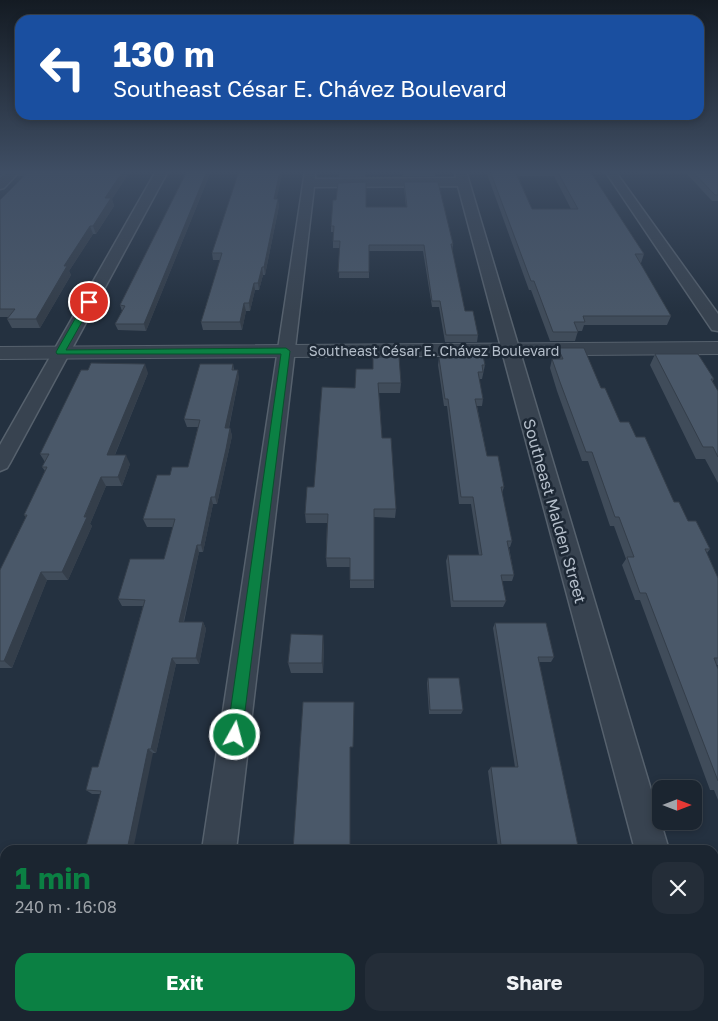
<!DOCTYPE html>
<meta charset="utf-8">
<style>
body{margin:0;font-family:"Golos Text",sans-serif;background:#242d38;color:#f1f3f6;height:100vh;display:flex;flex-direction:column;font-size:19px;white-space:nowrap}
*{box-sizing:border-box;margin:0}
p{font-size:16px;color:#a0a5ab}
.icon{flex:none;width:28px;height:28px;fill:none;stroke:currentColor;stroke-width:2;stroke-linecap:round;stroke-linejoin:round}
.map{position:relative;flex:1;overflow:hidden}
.sheet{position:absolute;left:0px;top:845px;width:719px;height:176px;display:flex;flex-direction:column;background:#1b2530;border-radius:15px 15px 0 0;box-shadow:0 2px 8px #0003,0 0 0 1px #39424c}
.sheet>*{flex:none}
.banner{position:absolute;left:15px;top:15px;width:689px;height:105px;border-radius:15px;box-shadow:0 2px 8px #0003,0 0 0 1px #39424c;background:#1a4fa0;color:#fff;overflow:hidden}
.needle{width:32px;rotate:90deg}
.tools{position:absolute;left:652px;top:780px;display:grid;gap:10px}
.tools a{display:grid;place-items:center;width:50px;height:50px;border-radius:10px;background:#1b2530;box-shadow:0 2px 8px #0003,0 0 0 1px #39424c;font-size:25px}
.pin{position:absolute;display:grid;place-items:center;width:42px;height:42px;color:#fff;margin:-21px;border:2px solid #fff;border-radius:50%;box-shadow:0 1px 5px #0007}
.me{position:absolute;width:55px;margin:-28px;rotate:7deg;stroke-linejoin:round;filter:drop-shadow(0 0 4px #0008)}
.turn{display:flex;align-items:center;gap:18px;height:105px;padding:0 15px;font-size:22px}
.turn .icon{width:65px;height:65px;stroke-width:2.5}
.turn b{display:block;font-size:35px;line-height:42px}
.round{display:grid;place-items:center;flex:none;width:52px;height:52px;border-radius:15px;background:#242d38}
.summary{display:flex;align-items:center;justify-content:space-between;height:85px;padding:0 15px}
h1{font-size:30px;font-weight:700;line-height:38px;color:#0b8043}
.primary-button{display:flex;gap:10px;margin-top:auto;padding:10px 15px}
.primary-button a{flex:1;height:58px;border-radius:15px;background:#0b8043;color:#fff;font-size:20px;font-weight:700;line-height:58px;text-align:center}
.primary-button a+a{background:#242d38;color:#f1f3f6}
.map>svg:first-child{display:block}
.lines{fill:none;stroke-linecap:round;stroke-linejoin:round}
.minor-casing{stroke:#56616d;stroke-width:3}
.tertiary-casing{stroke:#56616d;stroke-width:2}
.minor{fill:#384350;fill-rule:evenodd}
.tertiary{fill:#384350;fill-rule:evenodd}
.wall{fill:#404c5a;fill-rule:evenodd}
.shaded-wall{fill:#343e4a}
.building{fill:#4a5869;stroke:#343e4a}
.route{fill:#0b8043;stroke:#07532c}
.labels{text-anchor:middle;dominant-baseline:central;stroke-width:5;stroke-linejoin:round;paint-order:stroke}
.far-street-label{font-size:14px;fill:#b4beca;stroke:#1d2835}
.street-label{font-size:16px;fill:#b4beca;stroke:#1d2835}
</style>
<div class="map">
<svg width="718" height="1021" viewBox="0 0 718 1021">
<rect width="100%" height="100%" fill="#243140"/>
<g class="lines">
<defs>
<g id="minor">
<polygon points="8,171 20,171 4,188 0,189 0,178"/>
<polygon points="156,171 168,171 10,463 7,468 0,471 0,445"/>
<polygon points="305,171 315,171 315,179 456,178 455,171 466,171 669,850 635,850 458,186 314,187 236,850 202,850"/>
<polygon points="605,171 615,171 718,314 718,331 712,330"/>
<polygon points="714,1005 718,1015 718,1021 681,1021 680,1016 714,1016"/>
<polygon points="178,1016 216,1016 215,1021 177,1021"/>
</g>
<polygon id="tertiary" points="718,342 718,354 0,359 0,347"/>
</defs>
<use href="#minor" class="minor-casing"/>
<use href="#tertiary" class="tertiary-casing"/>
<use href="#minor" class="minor"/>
<use href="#tertiary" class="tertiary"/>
</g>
<g class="wall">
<polygon points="16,171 130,171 112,199 114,206 96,234 93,234 69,271 71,275 40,328 12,328 7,319 8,317 0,317 0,200 24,176 18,176"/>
<polygon points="187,171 211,171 146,331 118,330 115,324 122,311 120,305"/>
<polygon points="339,171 435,171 435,176 403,176 402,171 365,171 365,177 339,177"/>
<path d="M486 171H590L644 254 641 263H640L671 316 667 325H584L582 331H578L575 341H550L531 290H529ZM518 176H554L571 209H532Z"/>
<polygon points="636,171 718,171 718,201 712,201 686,173 638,173"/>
<polygon points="404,182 453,244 452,251 465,311 478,335 477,342 445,342 439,307 432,307 423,251 369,251 369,278 339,278 340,248 333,248 333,232 331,232 331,226 336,200 366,207 406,207 404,188"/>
<polygon points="277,199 279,206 265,275 263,275 259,290 255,290 250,311 246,311 242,330 203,330 201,322 220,260 213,260 212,253"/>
<polygon points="558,348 601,388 620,422 636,437 674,502 688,521 710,549 707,553 718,578 718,665 716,665 718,669 718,800 714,790 710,790 640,600 635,600 622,565 626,559 614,526 610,526 588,461 582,461 557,391 550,368 552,359 556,359 556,357"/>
<polygon points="449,351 485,365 482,379 479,379 483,399 482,406 477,406 487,456 504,487 502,493 512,541 510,547 509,547 514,575 512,581 502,581 506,601 503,607 451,607 446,561 448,555 479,555 471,504 459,504 447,406 444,406 438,365 439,358 448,358"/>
<polygon points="655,354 714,379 712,382 718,391 718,483 705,459 696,459 650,365"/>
<polygon points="373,357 401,383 400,393 379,393 382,438 396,509 395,518 374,517 374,588 350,588 350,567 327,567 326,558 327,523 306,523 305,514 314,487 355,388 373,369"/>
<polygon points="233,364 234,370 239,377 229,428 230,428 232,436 217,504 213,504 203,552 199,552 184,622 203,622 206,629 199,664 176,664 156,753 153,753 100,794 92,794 86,790 98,767 143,606 122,606 118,599 164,559 173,527 147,527 143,519 170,475 188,467 198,427 187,427 184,419"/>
<polygon points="148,373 115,455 130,464 122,486 106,486 90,524 92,526 68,580 47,580 12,668 0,668 0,570 26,517 24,515 45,471 42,467 45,462 40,454"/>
<polygon points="495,623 554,657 551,662 539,662 578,846 573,848 551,848 552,850 510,850 510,848 498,848 488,771 491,767 515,767 493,628"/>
<polygon points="324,645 323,673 291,673 288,663"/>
<polygon points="428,678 463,710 461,714 429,714 427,683"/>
<polygon points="542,1016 612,1016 613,1021 542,1021"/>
</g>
<g class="shaded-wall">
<polygon points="0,171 6,171 0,176"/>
<polygon points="123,171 130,171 112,199 114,206 96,234 93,226 105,198"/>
<polygon points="207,171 211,171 146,331 144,324"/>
<polygon points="280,171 283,171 275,206 274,199"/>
<polygon points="278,199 279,206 265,275 264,267"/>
<polygon points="90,226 93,234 69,271 71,275 40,328 36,319 64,266"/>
<polygon points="262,267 263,275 259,290 258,283"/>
<polygon points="254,283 255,290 250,311 249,303"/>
<polygon points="244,303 246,311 242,330 240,322"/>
<polygon points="145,364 148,373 111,464 107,455"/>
<polygon points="238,370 239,377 227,436 225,428"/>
<polygon points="230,428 232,436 217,504 215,497"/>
<polygon points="126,455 130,464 122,486 118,477"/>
<polygon points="101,477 106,486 90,524 92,526 68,580 62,572"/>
<polygon points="211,497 213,504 203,552 201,545"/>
<polygon points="197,545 199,552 182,628 179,622"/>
<polygon points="41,572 47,580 12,668 4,661"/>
<polygon points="203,622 206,629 199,664 196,658"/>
<polygon points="323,635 324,645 323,673 322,663"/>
<polygon points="172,658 176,664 156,753 151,749"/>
<polygon points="148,749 153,753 133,850 127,850"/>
<polygon points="45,1016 52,1016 50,1021 44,1021"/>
</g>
<g class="building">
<polygon points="29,171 123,171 105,198 111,198 93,226 90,226 64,266 67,266 36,319 7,319 15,309 0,309 0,200"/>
<polygon points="187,171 207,171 144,324 115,324 125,306 120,305"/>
<polygon points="239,171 280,171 274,199 278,199 264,267 262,267 258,283 254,283 249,303 244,303 240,322 201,322 222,253 212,253"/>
<polygon points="490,171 515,171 532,209 578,209 557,171 590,171 644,254 635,254 671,316 583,316 585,322 574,322 578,332 553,332 534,281 531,281"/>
<polygon points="692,171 718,171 718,195 715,195"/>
<polygon points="366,182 366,207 407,207 404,182 438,182 453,244 451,244 465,311 473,311 478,335 446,335 440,301 432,301 424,245 369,245 369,272 338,272 340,241 333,241 334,226 331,226 333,200 336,200 338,183"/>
<polygon points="558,348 584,348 601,388 605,388 620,422 629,422 636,437 645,437 674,502 679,502 688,521 696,521 710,549 705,549 718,578 718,658 714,658 718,669 718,781 646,593 640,593 627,557 634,557 619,517 615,517 592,452 586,452 560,382 552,359 563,359"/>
<polygon points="449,351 482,351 485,365 482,365 483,372 478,372 483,399 475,399 487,456 498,456 504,487 501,487 512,541 507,541 514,575 501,575 506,601 453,601 448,555 482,555 473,497 461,497 448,399 445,399 439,358 450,358"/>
<polygon points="655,354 698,354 714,379 711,379 718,391 718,457 713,447 703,447"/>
<polygon points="373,357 399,357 401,383 378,383 382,438 391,438 396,509 374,509 374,580 350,580 350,558 326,558 328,514 305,514 307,487 314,487 322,387 355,388 356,369 373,369"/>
<polygon points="91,363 145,364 107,455 126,455 118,477 101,477 84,517 87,517 62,572 41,572 4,661 0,661 0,570 27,515 24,515 47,467 42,467 49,454 40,454 81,370 88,370"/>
<polygon points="200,364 233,364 232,370 238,370 225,428 230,428 226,449 215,497 211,497 201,545 197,545 179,622 203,622 196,658 172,658 151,749 148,749 127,850 85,850 101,791 86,790 92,767 98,767 145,600 118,599 130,559 164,559 175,519 143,519 157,475 170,475 172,467 188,467 200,420 184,419"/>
<polygon points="495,623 546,623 554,657 538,657 578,846 551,846 552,850 514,850 513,846 501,845 491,767 518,767"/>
<polygon points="291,634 323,635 322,663 288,663"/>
<polygon points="428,678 459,678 463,710 430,710"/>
<polygon points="303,702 354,702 353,747 350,747 350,850 293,850"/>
<polygon points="5,1016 45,1016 44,1021 4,1021"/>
<rect x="296" y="1016" width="86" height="5"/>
<polygon points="546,1016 612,1016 613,1021 547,1021"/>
</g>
<linearGradient id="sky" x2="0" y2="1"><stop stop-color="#141b23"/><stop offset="0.55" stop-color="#3f4e64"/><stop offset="1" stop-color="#3f4e64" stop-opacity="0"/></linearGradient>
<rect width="718" height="313" fill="url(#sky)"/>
<polygon class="route" points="86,300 93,302 66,350 286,348 290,351 242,735 240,740 235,742 229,740 227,735 281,354 57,354 56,352"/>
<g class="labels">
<g class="far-street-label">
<text x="434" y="350">Southeast César E. Chávez Boulevard</text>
</g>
<g class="street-label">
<text transform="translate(555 511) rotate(74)">Southeast Malden Street</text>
</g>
</g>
</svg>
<div class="tools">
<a><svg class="needle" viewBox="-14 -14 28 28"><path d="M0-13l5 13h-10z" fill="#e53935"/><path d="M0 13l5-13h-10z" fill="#a0a5ab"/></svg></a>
</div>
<div class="pin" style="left:89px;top:302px;background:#d93025"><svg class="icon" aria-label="arrive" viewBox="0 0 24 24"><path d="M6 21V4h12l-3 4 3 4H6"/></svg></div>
<svg class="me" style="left:235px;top:735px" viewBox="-20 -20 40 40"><circle r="17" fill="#0b8043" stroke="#fff" stroke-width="3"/><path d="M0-11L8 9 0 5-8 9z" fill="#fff"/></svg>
<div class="banner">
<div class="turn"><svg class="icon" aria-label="left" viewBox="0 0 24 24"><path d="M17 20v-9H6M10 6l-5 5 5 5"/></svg><div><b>130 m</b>Southeast César E. Chávez Boulevard</div></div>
</div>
<section class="sheet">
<div class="summary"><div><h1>1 min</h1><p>240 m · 16:08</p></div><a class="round"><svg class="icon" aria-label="close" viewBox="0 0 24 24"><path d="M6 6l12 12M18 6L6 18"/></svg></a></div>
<div class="primary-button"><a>Exit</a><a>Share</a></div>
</section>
</div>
